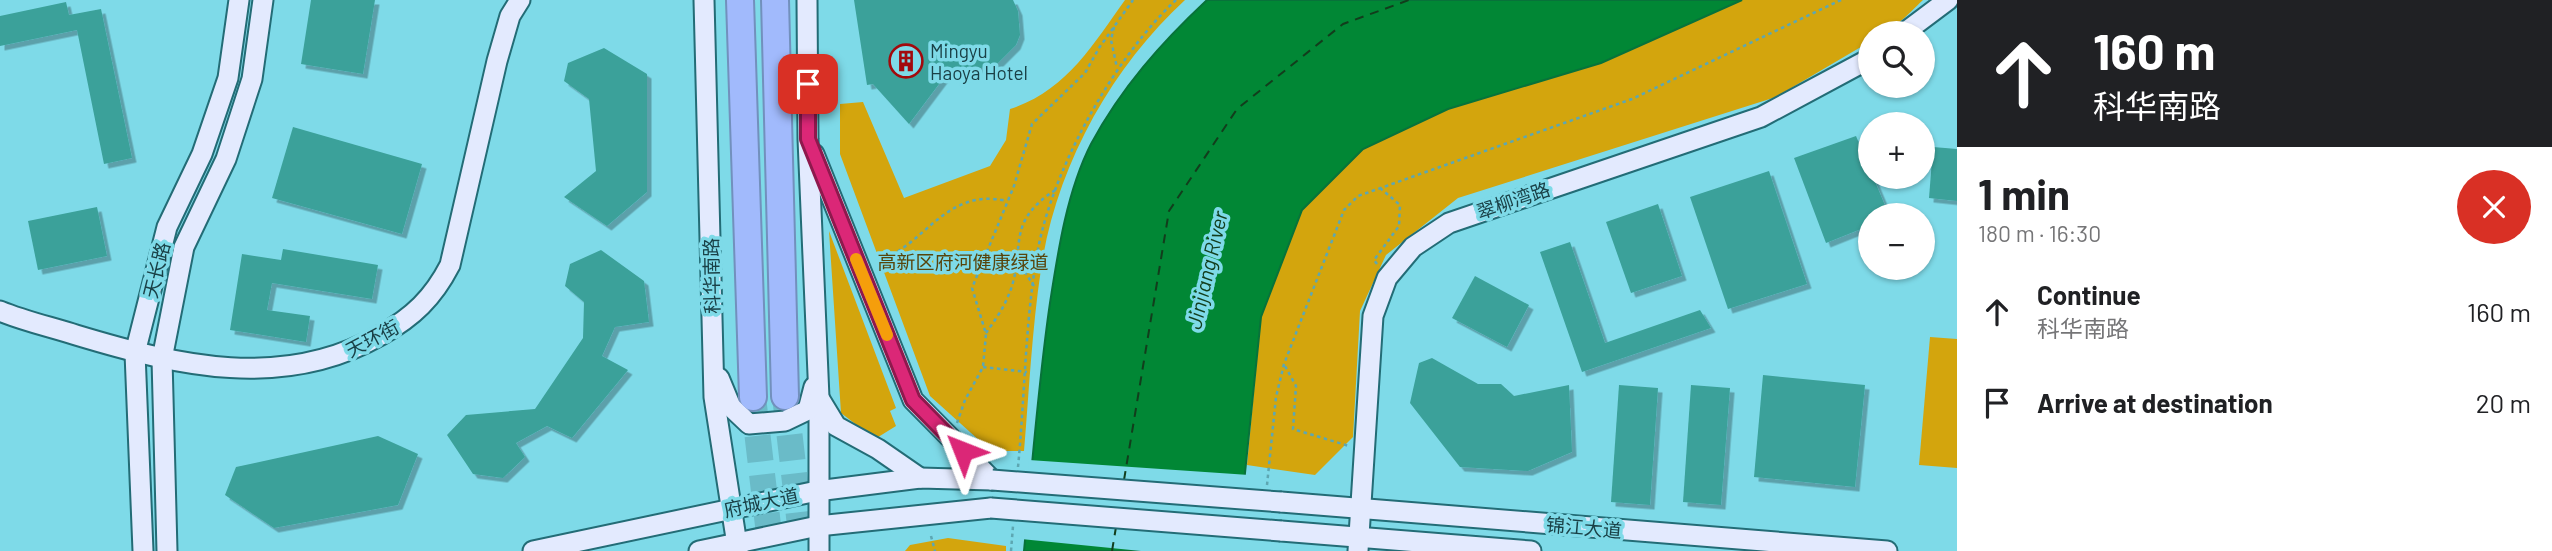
<!DOCTYPE html>
<meta charset="utf-8">
<style>
body{margin:0;font-family:Barlow,"Noto Sans SC",sans-serif;background:#f6f6f6;color:#202124;height:100vh;display:flex;flex-direction:column;font-size:26px;white-space:nowrap}
*{box-sizing:border-box;margin:0}
p{font-size:23px;color:#757577}
.icon{flex:none;width:38px;height:38px;fill:none;stroke:currentColor;stroke-width:2;stroke-linecap:round;stroke-linejoin:round}
.map{position:relative;flex:1;overflow:hidden}
.sheet{display:flex;flex-direction:column;background:#fff;width:595px}
.sheet>*{flex:none}
.top-card{background:#202124;color:#fff;overflow:hidden}
.fabs{position:absolute;left:1858px;top:21px;display:grid;gap:14px}
.fabs a{display:grid;place-items:center;width:77px;height:77px;border-radius:50%;background:#fff;box-shadow:0 2px 5px #0004;font-size:35px}
.pin{position:absolute;display:grid;place-items:center;width:60px;height:60px;color:#fff;margin:-30px;border-radius:14px;box-shadow:0 4px 10px #0006}
.me{position:absolute;width:77px;margin:-38px;rotate:315deg;stroke-linejoin:round;filter:drop-shadow(0 0 5px #0008)}
.turn{display:flex;align-items:center;gap:24px;height:147px;padding:0 21px;font-size:32px}
.turn .icon{width:91px;height:91px;stroke-width:2.5}
.turn b{display:block;font-size:49px;line-height:60px}
.round{display:grid;place-items:center;flex:none;width:74px;height:74px;border-radius:37px;background:#f6f6f6}
.overview{display:flex;align-items:center;justify-content:space-between;height:119px;padding:0 21px}
h1{font-size:42px;font-weight:700;line-height:52px}
ul{padding:0;list-style:none}
li{display:flex;align-items:center;gap:21px;height:91px;padding:0 21px}
li div{flex:1}
li b{display:block;font-size:26px}
li em{font-style:normal}
main{display:flex;flex:1;min-height:0}
.map>svg:first-child{display:block}
.green{fill:#d3a50d}
.water{fill:#018735;stroke:#08723a;stroke-width:2}
.pier{fill:#7edae8}
.lines{fill:none;stroke-linecap:round;stroke-linejoin:round}
.ferry{stroke:#123d1c;stroke-width:2;stroke-dasharray:9 7;stroke-linecap:butt}
.building{fill:#3ba19a;filter:url(#shadow)}
.highway-tunnel{stroke:#6abbc8;stroke-width:26;stroke-dasharray:26 13;stroke-linecap:butt}
.secondary-casing{stroke:#236c76;stroke-width:23}
.highway-casing{stroke:#7290bd;stroke-width:30}
.path{stroke:#5da7b2;stroke-width:2.5;stroke-dasharray:3.5 3.5;stroke-linecap:butt}
.secondary{stroke:#e3eafe;stroke-width:19}
.highway{stroke:#a1bafc;stroke-width:26}
.secondary-bridge-casing{stroke:#236c76;stroke-width:23;stroke-linecap:butt}
.secondary-bridge{stroke:#e3eafe;stroke-width:19}
.route-casing{stroke:#8e194d;stroke-width:18}
.route{stroke:#db2777;stroke-width:12}
.slow{stroke:#f59e0b;stroke-width:12}
.labels{text-anchor:middle;dominant-baseline:central;stroke-width:7;stroke-linejoin:round;paint-order:stroke}
.poi-label{font-size:19px;fill:#1a4147;stroke:#7edae8;text-anchor:start}
.street-label{font-size:19px;fill:#1a4147;stroke:#7edae8}
.park-label{font-size:19px;fill:#57440b;stroke:#7edae8}
.water-label{font-size:21px;font-style:italic;fill:#123d1c;stroke:#7edae8}
</style>
<main>
<div class="map">
<svg width="1957" height="551" viewBox="0 0 1957 551">
<defs>
<filter id="shadow"><feDropShadow dx="4.5" dy="4.5" stdDeviation="0" flood-color="#0004"/></filter>
</defs>
<rect width="100%" height="100%" fill="#7edae8"/>
<g class="green">
<path d="M1125 0H1185C1110 69 1056 168 1041 269 1032 329 1029 391 1024 451H991L930 396 840 154V104L863 102 904 198 990 166 1006 140 1010 109C1066 91 1092 46 1125 0Z"/>
<path d="M1742 0H1923C1907 15 1893 33 1871 33V41L1776 97 1458 198 1386 255 1360 311 1353 437 1315 475 1247 465 1261 317 1302 210 1363 149 1448 109 1601 63Z"/>
<polygon points="829,231 896,408 890,411 896,426 875,439 841,413"/>
<polygon points="1930,337 1957,339 1957,468 1919,465"/>
<polygon points="948,538 1006,546 1006,551 905,551 910,545"/>
</g>
<path class="water" d="M1207 0H1742L1601 63 1448 109 1363 149 1302 210 1261 317 1237 551H1024C1032 468 1038 385 1050 303 1058 251 1067 191 1091 144 1121 88 1161 43 1207 0Z"/>
<polygon class="pier" points="1029,460 1249,475 1241,551 1141,551 1021,539"/>
<g class="lines">
<g class="ferry">
<polyline points="1124,480 1169,211 1237,109 1343,24 1409,0"/>
<polyline points="1112,551 1116,527"/>
</g>
</g>
<g class="building">
<polygon points="311,0 375,0 363,74 301,64"/>
<polygon points="854,0 1013,0 1018,11 1020,35 1016,45 997,64 973,70 951,68 909,124 873,84 867,85"/>
<polygon points="66,2 69,15 101,9 132,158 104,164 77,30 0,46 0,16"/>
<polygon points="604,48 647,74 647,192 607,226 564,197 596,171 589,99 564,81 568,63"/>
<polygon points="293,127 422,164 402,234 272,198"/>
<polygon points="1856,136 1889,215 1871,215 1871,225 1826,243 1794,158"/>
<polygon points="1933,147 1957,149 1957,201 1929,198"/>
<polygon points="1769,171 1807,284 1728,309 1690,197"/>
<polygon points="1658,204 1682,276 1631,293 1606,222"/>
<polygon points="97,207 107,256 38,270 28,221"/>
<polygon points="1570,242 1605,343 1700,310 1711,328 1582,372 1540,252"/>
<polygon points="283,249 378,265 372,299 272,283 267,310 310,316 306,342 230,330 242,254 281,260"/>
<polygon points="601,250 644,281 649,322 615,327 602,356 628,370 572,438 547,426 516,443 525,457 503,478 473,474 447,435 466,415 535,409 583,338 584,302 565,286 570,264"/>
<polygon points="1475,276 1529,305 1507,347 1452,318"/>
<polygon points="1432,358 1478,384 1501,384 1514,396 1569,385 1572,452 1528,471 1460,467 1410,403 1419,363"/>
<polygon points="1763,375 1865,385 1855,487 1754,477"/>
<polygon points="1619,385 1658,388 1650,505 1611,502"/>
<polygon points="1691,385 1730,388 1721,505 1683,502"/>
<polygon points="378,436 418,454 398,505 274,528 225,495 236,467"/>
</g>
<g class="lines">
<g class="highway-tunnel">
<polyline points="785,396 803,551"/>
<polyline points="753,397 771,551"/>
</g>
<defs>
<g id="secondary">
<polyline points="704,0 714,397 738,551"/>
<polyline points="807,0 808,139 819,398 819,551"/>
<polyline points="1904,33 1948,0"/>
<polyline points="814,154 913,400 992,480"/>
<path d="M0 311C24 321 51 327 76 335 179 366 283 391 381 335 413 317 433 298 450 265L497 61 510 16 520 0"/>
<polyline points="719,378 731,407 749,424 785,421 808,410 814,387"/>
<polyline points="819,398 836,426 878,449 920,478"/>
<polyline points="1281,502 1887,551"/>
<polyline points="1281,531 1531,551"/>
<polyline points="143,551 135,353 167,227 202,154 228,78 239,0"/>
<polyline points="167,551 162,359 184,247 226,159 252,79 263,0"/>
<polyline points="533,551 817,491 920,478 992,480"/>
<polyline points="699,551 818,526 991,508"/>
<polyline points="1358,551 1373,316 1387,278 1413,247 1449,223 1761,117 1871,58"/>
</g>
<g id="highway">
<polyline points="740,0 753,397"/>
<polyline points="775,0 785,396"/>
</g>
</defs>
<use href="#secondary" class="secondary-casing"/>
<use href="#highway" class="highway-casing"/>
<g class="path">
<polyline points="1114,27 1111,40 1117,68"/>
<polyline points="1017,260 1034,286"/>
<path d="M879 261C926 244 946 187 1007 201"/>
<polyline points="1377,264 1374,260 1399,226 1400,205 1380,188"/>
<path d="M986 333C993 323 1001 312 1006 301 1030 251 1000 225 1057 189"/>
<polyline points="1285,366 1296,386 1293,429 1349,446"/>
<polyline points="983,367 1027,372"/>
<polyline points="957,423 965,400 983,367 986,334 972,288 1014,186 1032,124 1085,73 1099,48 1133,0"/>
<path d="M1018 467C1025 395 1025 320 1038 249 1054 166 1115 57 1176 0"/>
<polyline points="1267,485 1276,397 1284,364 1344,210 1358,196 1632,99 1841,0"/>
<polyline points="931,536 935,551"/>
<polyline points="1011,551 1013,526"/>
</g>
<use href="#secondary" class="secondary"/>
<use href="#highway" class="highway"/>
<defs>
<g id="secondary-bridge">
<polyline points="992,480 1281,502"/>
<polyline points="991,508 1281,531"/>
</g>
</defs>
<use href="#secondary-bridge" class="secondary-bridge-casing"/>
<use href="#secondary-bridge" class="secondary-bridge"/>
</g>
<g class="lines">
<defs>
<polyline id="route" points="808,84 808,139 913,400 963,451"/>
</defs>
<use href="#route" class="route-casing"/>
<use href="#route" class="route"/>
<polyline class="slow" points="856,259 887,335"/>
</g>
<defs>
<symbol id="building-ring" viewBox="-11 -11 22 22"><circle r="9.5" fill="#7edae8" stroke="#a2090c" stroke-width="1.5"/><path d="M-4-6H4V6H1V3H-1V6H-4ZM-2.5-4.3h1.7v1.8h-1.7ZM.8-4.3h1.7v1.8H.8ZM-2.5-1h1.7V.8h-1.7ZM.8-1h1.7V.8H.8Z" fill="#a2090c"/></symbol>
</defs>
<g fill-rule="evenodd">
<use href="#building-ring" x="887" y="42" width="38" height="38"/>
</g>
<g class="labels">
<g class="poi-label">
<text x="930" y="50">Mingyu<tspan x="930" dy="22">Haoya Hotel</tspan></text>
</g>
<g class="street-label">
<text transform="translate(1513 200) rotate(-19)">翠柳湾路</text>
<text transform="translate(156 270) rotate(-76)">天长路</text>
<text transform="translate(711 276) rotate(-91)">科华南路</text>
<text transform="translate(372 338) rotate(-28)">天环街</text>
<text transform="translate(761 502) rotate(-12)">府城大道</text>
<text transform="translate(1584 527) rotate(5)">锦江大道</text>
</g>
<g class="park-label">
<text x="963" y="261">高新区府河健康绿道</text>
</g>
<g class="water-label">
<text transform="translate(1206 270) rotate(-77)">Jinjiang River</text>
</g>
</g>
</svg>
<div class="fabs">
<a><svg class="icon" aria-label="search" viewBox="0 0 24 24"><circle cx="10" cy="10" r="6"/><path d="M15 15l6 6"/></svg></a>
<a>+</a>
<a>−</a>
</div>
<div class="pin" style="left:808px;top:84px;background:#d93025"><svg class="icon" aria-label="arrive" viewBox="0 0 24 24"><path d="M6 21V4h12l-3 4 3 4H6"/></svg></div>
<svg class="me" style="left:963px;top:451px" viewBox="-20 -20 40 40"><path d="M0-17L14 15 0 8-14 15z" fill="#db2777" stroke="#fff" stroke-width="4"/></svg>
</div>
<section class="sheet">
<div class="top-card">
<div class="turn"><svg class="icon" aria-label="ahead" viewBox="0 0 24 24"><path d="M12 20V5M6 11l6-6 6 6"/></svg><div><b>160 m</b>科华南路</div></div>
</div>
<div class="overview"><div><h1>1 min</h1><p>180 m · 16:30</p></div><a class="round" style="background:#d93025;color:#fff"><svg class="icon" aria-label="close" viewBox="0 0 24 24"><path d="M6 6l12 12M18 6L6 18"/></svg></a></div>
<ul>
<li><svg class="icon" aria-label="ahead" viewBox="0 0 24 24"><path d="M12 20V5M6 11l6-6 6 6"/></svg><div><b>Continue</b><p>科华南路</p></div><em>160 m</em></li>
<li><svg class="icon" aria-label="arrive" viewBox="0 0 24 24"><path d="M6 21V4h12l-3 4 3 4H6"/></svg><div><b>Arrive at destination</b></div><em>20 m</em></li>
</ul>
</section>
</main>
